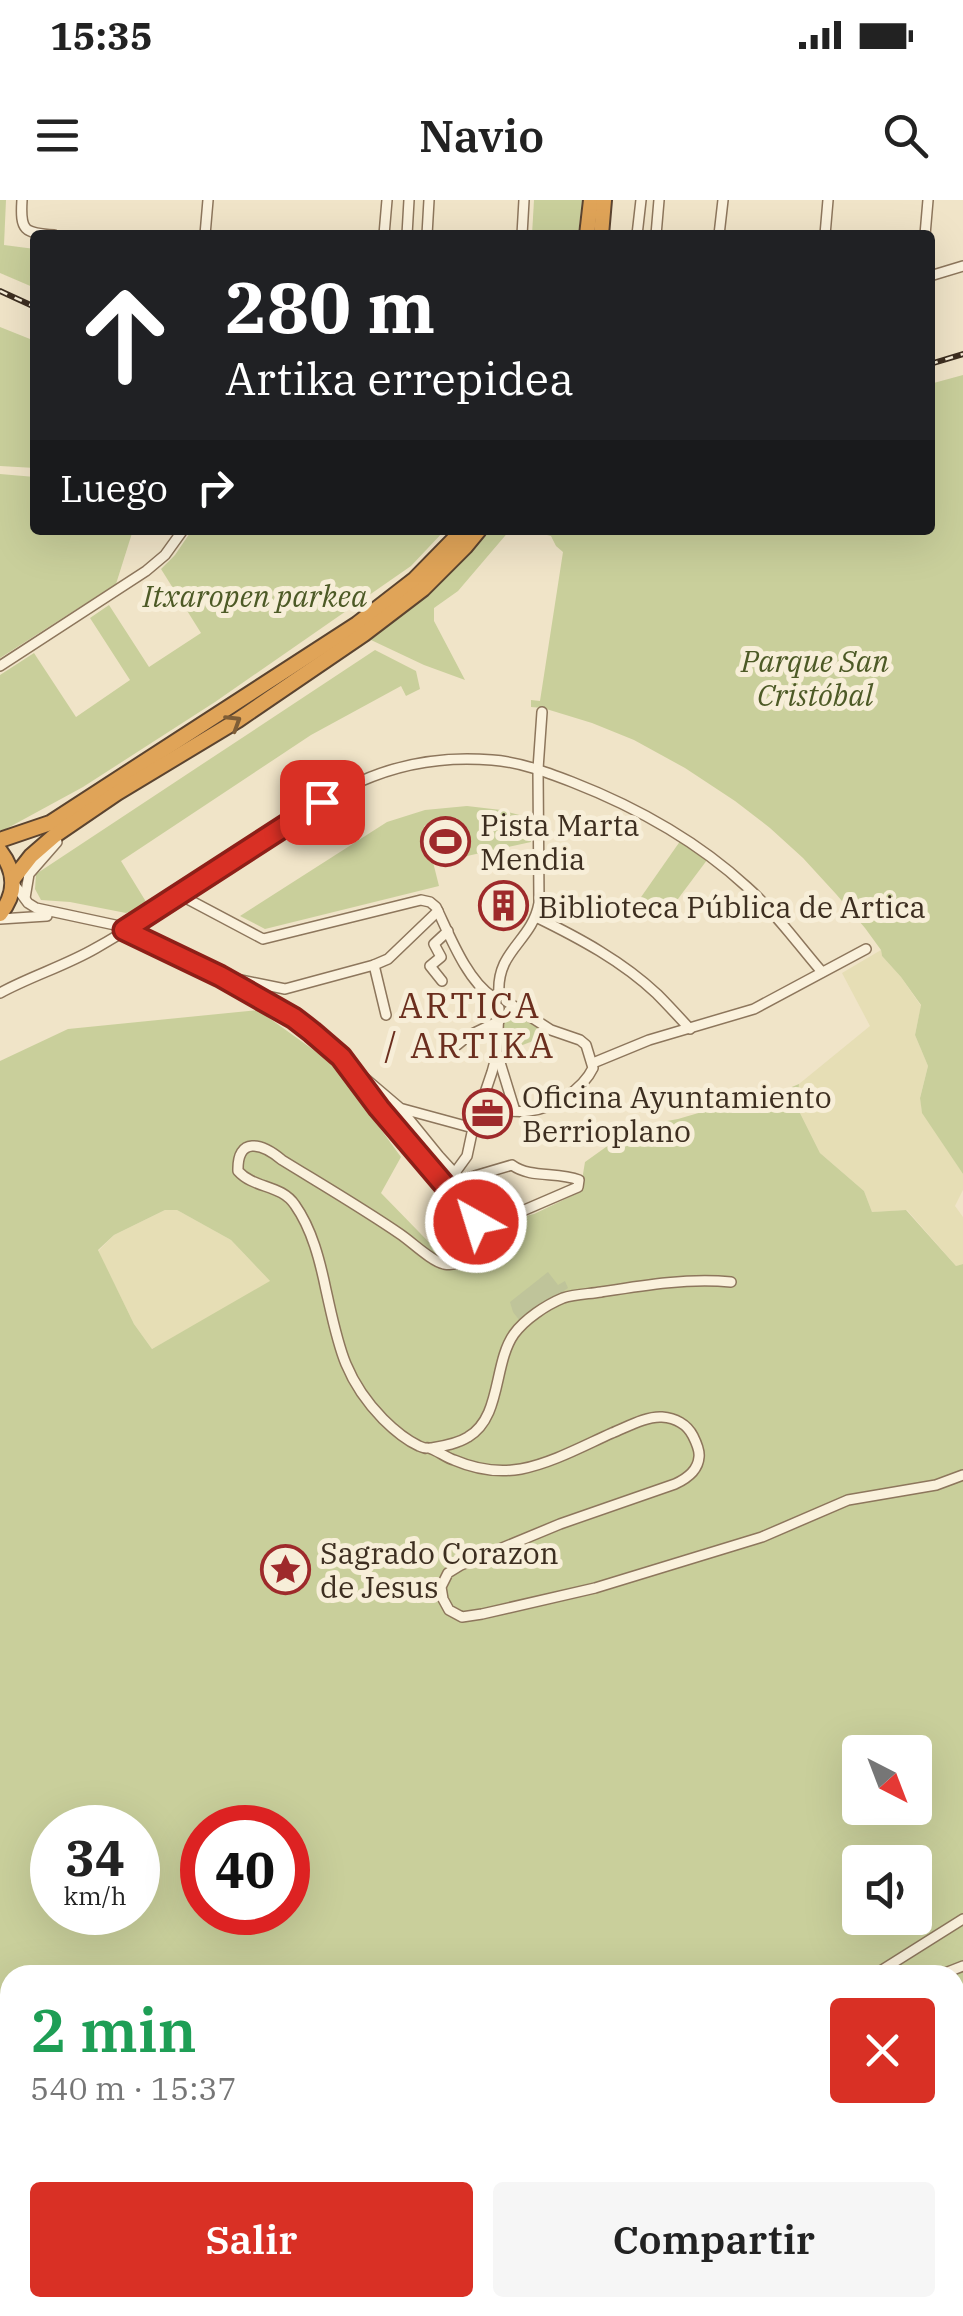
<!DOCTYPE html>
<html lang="es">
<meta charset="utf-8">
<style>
body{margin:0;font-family:"IBM Plex Serif",serif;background:#f6f6f6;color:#222;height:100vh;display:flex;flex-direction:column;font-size:38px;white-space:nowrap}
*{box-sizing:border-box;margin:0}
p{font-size:32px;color:#767676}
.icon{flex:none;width:55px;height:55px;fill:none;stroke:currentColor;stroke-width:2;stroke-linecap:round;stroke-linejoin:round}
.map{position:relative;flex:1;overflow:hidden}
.details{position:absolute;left:0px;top:1765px;width:965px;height:352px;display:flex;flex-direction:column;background:#fff;border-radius:30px 30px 0 0;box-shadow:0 10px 40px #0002}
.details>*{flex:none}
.banner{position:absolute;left:30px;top:30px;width:905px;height:305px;border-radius:10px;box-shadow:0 10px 40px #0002;background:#202124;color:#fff;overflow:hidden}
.needle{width:65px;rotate:138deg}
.buttons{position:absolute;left:842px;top:1535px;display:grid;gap:20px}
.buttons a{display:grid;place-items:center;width:90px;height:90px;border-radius:10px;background:#fff;box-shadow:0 10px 40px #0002;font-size:50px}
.speed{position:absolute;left:30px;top:1605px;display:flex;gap:20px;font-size:50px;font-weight:700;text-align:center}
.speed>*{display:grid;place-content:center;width:130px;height:130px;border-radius:50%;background:#fff;box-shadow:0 10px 40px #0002;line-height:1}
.speed small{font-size:25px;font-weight:400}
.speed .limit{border:15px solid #d22;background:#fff;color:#111}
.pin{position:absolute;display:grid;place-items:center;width:85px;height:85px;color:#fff;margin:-42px;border-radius:20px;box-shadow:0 5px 15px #0006}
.me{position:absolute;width:110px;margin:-55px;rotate:321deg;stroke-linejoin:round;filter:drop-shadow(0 0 8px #0008)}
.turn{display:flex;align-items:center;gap:35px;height:210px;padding:0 30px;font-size:45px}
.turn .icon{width:130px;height:130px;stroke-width:2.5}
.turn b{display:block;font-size:70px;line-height:85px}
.then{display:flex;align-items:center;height:95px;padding:0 30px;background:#0003;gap:20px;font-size:38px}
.round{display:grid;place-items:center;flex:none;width:105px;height:105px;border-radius:10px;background:#f6f6f6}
.head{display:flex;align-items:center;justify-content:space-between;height:170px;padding:0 30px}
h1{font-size:60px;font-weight:600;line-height:75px;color:#1e9e55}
.action{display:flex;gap:20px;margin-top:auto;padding:20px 30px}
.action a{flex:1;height:115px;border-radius:10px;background:#d93025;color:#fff;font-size:40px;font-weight:600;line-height:115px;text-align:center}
.action a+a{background:#f6f6f6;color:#222}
.status{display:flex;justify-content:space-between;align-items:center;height:70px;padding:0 50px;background:#fff;direction:ltr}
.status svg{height:28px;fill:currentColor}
header{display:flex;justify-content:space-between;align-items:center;height:130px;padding:0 30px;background:#fff;font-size:45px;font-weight:600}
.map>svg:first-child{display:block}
.farmland{fill:#e6deb5}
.green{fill:#c9cf9b;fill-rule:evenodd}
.cemetery{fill:#bfc49a}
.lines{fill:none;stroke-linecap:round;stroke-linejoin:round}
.minor-casing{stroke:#8d765c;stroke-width:12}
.highway-casing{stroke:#5b4430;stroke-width:18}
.minor{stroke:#faf1dc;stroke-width:9}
.highway{stroke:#e0a458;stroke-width:14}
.rail-casing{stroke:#3d2e20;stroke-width:6}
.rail{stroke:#f7eed8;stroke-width:2.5;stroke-dasharray:8;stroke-linecap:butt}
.oneway{stroke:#7e5d36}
.route-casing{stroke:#8d1f18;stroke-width:25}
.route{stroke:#d93025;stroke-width:18}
.labels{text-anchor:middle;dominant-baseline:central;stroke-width:10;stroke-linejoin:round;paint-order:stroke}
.park-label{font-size:30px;font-style:italic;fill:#4d5a26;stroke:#f7eed8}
.poi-label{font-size:30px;fill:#3d2e20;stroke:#f7eed8;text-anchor:start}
.quarter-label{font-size:35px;letter-spacing:2.5px;fill:#6b2e1e;stroke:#f7eed8}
</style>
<div class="status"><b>15:35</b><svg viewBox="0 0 49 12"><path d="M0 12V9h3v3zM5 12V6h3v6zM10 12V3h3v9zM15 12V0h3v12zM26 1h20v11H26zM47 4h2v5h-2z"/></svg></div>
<header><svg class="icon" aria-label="menu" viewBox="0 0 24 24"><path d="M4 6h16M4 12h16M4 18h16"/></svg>Navio<svg class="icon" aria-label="search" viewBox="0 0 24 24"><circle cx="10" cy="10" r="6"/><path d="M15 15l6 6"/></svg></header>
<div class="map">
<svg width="963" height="2116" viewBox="0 0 963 2116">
<rect width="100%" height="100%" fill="#f0e4c8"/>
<g class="farmland">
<polygon points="881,750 882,756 901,777 921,806 915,835 928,866 920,897 922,912 963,974 963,990 955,1006 963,1017 963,1064 956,1066 907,1010 872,1012 864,991 820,953 797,907 799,884 870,826 842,773"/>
<polygon points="165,1010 177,1010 231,1040 271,1082 152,1149 134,1124 98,1051 114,1035"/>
</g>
<g class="green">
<polygon points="0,0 6,0 4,45 35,49 35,88 0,73"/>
<polygon points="534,0 582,0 578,35 532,35"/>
<polygon points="0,127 35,141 35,268 0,266"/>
<polygon points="963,175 963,974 922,913 920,898 928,866 915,835 921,805 901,777 882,756 881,750 865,728 836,694 803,658 770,628 735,601 685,568 634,540 592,523 543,508 531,507 531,500 540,501 563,352 556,346 551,336 527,330 930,330 930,184"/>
<polygon points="0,274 35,277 35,330 133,330 116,384 0,458"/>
<polygon points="192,330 445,330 411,366 215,502 83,587 4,630 0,630 0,475 34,453 76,517 130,480 90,418 109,405 149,467 201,433 161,369 175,355"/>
<polygon points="490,330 510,330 458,391 434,408 434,421 465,480 424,465 371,440 434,389"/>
<polygon points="375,450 416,471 420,489 406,496 401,486 311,535 121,661 148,705 126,713 70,702 41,700 35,689 36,674"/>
<polygon points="467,606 501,610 527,617 531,642 467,656 457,618 424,626 439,686 265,729 240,716 387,622 425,610"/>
<polygon points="683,637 710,656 663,719 639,700"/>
<path d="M258 810 333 864 401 957 381 993 455 1069 486 1045 484 1026 534 1014 580 992 585 962 634 927 678 919 753 897 755 902 799 884 797 907 820 953 864 991 872 1012 906 1010 956 1066 963 1064V2116H0V861L68 829ZM165 1010H177L231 1040 270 1081 152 1149 134 1124 98 1050 114 1035ZM860 1552H915V1608H860ZM52 1628H138V1712H52ZM202 1628H288V1712H202ZM860 1662H915V1718H860ZM10 1775H955V2108H10Z"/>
<polygon points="515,811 549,835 501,853 502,821 507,822 508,818 514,818"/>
</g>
<polygon class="cemetery" points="548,1072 558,1085 565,1081 568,1088 520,1121 513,1112 510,1102"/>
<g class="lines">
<defs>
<g id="minor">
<path d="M22 0C20 31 24 33 54 35"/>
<polyline points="205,35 208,0"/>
<polyline points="384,35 387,0"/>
<polyline points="407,35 409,0"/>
<polyline points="427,35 429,0"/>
<polyline points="522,35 524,0"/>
<polyline points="637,35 641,0"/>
<polyline points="656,35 659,0"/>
<polyline points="719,35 723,0"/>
<polyline points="825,35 828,0"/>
<polyline points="925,35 928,0"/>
<polyline points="930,76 963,66"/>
<polyline points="0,466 146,371 165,355 183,330"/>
<path d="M14 684 28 703 36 708 115 725 148 743 221 776 294 818 341 857 379 908 476 1022C478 1042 469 1068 444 1064 431 1061 412 1042 400 1034 362 1008 321 984 282 960 262 943 237 936 238 971 254 989 281 984 295 1005 312 1029 320 1061 326 1090 338 1143 343 1178 383 1219 393 1229 406 1240 419 1246 432 1251 421 1245 434 1250 441 1253 447 1258 454 1260 475 1269 498 1273 521 1269 552 1263 583 1246 612 1233 627 1227 646 1216 662 1217 675 1218 687 1224 693 1236 696 1242 700 1250 699 1257 698 1271 686 1279 675 1284L560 1324 461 1365 448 1373 441 1387 443 1399 449 1410 462 1417 482 1414 595 1388 762 1337 848 1300 936 1285 963 1275"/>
<path d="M180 695 263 739 421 700 430 702 436 707C449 734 467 781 493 797"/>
<polyline points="25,698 29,674 57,642"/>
<path d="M536 717C579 738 622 761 657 794 668 805 679 817 690 829"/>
<polyline points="0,719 47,716"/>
<polyline points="374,765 386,815"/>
<polyline points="231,778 285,789 374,765 388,759 438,711"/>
<polyline points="442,781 430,766 441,757 434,744 448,731"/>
<path d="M0 793C31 776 65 766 96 748 155 715 211 674 268 637 297 617 327 596 359 582 401 563 446 556 492 560 520 562 546 572 572 582 636 607 696 640 747 687 775 712 797 743 822 772"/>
<path d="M499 794C496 750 532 742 539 703L538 569 542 512"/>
<polyline points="457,845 468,836 499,821"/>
<polyline points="498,856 515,911"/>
<polyline points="593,863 649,840 754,809 866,749"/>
<path d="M353 868 400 908 439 956 461 980 512 965C531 979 557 971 579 980L578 987 571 990 513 1015 476 1022"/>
<path d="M481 906C496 909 513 913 529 911 553 909 583 889 593 868L586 845 580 840 551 830 506 801"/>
<polyline points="403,909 473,928"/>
<polyline points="454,974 467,956 473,928 492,872 497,854 499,808"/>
<path d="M431 1248C443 1246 457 1244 468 1237 502 1217 493 1164 514 1134 525 1119 546 1105 563 1098 575 1094 589 1094 601 1092 645 1085 687 1078 731 1082"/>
<polyline points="874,1775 963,1719"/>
<polyline points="940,1775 963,1766"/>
</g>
<g id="highway">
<polyline points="587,35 591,0"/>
<polyline points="601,35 604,0"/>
<polyline points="0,640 50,623 357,424 415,379 463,330"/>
<path d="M0 651C16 672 17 693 0 714"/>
<polyline points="13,679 31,656 54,636 117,593 238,520 364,434 423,389 465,347 479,330"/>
</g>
</defs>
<use href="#minor" class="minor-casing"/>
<use href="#highway" class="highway-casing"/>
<use href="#minor" class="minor"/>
<use href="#highway" class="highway"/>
<defs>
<g id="rail">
<polyline points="0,91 35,107"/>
<polyline points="930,164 963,154"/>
</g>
</defs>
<use href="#rail" class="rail-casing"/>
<use href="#rail" class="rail"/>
</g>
<defs><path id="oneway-chevron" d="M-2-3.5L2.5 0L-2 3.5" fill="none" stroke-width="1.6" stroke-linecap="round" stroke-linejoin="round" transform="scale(2.5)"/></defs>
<use class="oneway" href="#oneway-chevron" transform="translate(234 522) rotate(-32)"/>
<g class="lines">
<defs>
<polyline id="route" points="322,602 124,730 220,776 294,818 312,832 341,857 379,908 476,1022"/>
</defs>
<use href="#route" class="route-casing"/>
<use href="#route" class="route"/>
</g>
<defs>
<symbol id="stadium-ring" viewBox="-11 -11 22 22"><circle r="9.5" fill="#f7eed8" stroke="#9e2a2b" stroke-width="1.5"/><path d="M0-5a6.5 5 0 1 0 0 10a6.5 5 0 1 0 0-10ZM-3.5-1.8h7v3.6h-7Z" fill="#9e2a2b"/></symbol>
<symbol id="building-ring" viewBox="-11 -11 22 22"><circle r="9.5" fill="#f7eed8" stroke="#9e2a2b" stroke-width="1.5"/><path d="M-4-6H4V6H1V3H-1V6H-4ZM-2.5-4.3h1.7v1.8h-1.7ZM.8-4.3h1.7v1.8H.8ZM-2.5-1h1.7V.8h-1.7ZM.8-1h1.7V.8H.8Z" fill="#9e2a2b"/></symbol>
<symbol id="office-ring" viewBox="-11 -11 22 22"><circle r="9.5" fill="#f7eed8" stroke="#9e2a2b" stroke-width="1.5"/><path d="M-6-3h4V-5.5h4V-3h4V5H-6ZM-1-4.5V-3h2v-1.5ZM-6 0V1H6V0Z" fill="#9e2a2b"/></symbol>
<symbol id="sight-ring" viewBox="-11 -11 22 22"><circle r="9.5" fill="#f7eed8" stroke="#9e2a2b" stroke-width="1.5"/><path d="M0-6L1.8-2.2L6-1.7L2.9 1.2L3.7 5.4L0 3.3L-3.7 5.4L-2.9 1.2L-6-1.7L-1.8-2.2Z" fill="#9e2a2b"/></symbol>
</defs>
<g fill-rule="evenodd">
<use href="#stadium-ring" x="418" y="614" width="55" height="55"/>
<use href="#building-ring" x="476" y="678" width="55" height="55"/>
<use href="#office-ring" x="460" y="886" width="55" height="55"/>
<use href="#sight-ring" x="258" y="1342" width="55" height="55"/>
</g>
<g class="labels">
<g class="park-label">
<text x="255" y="395">Itxaropen parkea</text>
<text x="815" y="460">Parque San<tspan x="815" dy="34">Cristóbal</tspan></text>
</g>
<g class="poi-label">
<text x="480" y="624">Pista Marta<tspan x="480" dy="34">Mendia</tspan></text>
<text x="538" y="706">Biblioteca Pública de Artica</text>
<text x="522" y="896">Oficina Ayuntamiento<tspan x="522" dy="34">Berrioplano</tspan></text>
<text x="320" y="1352">Sagrado Corazon<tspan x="320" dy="34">de Jesus</tspan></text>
</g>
<g class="quarter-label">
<text x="470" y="805">ARTICA<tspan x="470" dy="40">/ ARTIKA</tspan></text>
</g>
</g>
</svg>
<div class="buttons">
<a><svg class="needle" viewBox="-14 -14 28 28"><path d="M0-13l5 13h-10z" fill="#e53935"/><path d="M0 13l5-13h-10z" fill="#767676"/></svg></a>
<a><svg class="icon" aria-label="sound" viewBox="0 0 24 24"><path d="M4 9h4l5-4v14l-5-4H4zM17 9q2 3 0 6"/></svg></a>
</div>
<div class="speed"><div>34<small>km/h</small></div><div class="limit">40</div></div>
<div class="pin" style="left:322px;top:602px;background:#d93025"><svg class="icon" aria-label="arrive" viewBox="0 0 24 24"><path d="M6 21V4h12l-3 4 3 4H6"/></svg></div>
<svg class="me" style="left:476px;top:1022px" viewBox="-20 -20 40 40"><circle r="17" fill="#d93025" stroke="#fff" stroke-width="3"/><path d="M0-11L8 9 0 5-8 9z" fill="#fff"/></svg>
<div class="banner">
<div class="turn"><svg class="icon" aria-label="ahead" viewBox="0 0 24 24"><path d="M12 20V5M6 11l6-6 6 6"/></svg><div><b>280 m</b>Artika errepidea</div></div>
<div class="then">Luego<svg class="icon" aria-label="right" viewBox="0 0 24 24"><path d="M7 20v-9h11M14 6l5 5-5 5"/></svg></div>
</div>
<section class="details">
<div class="head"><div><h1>2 min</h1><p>540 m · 15:37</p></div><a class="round" style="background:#d93025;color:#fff"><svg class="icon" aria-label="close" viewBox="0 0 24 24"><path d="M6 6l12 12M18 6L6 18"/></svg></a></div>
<div class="action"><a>Salir</a><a>Compartir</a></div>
</section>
</div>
